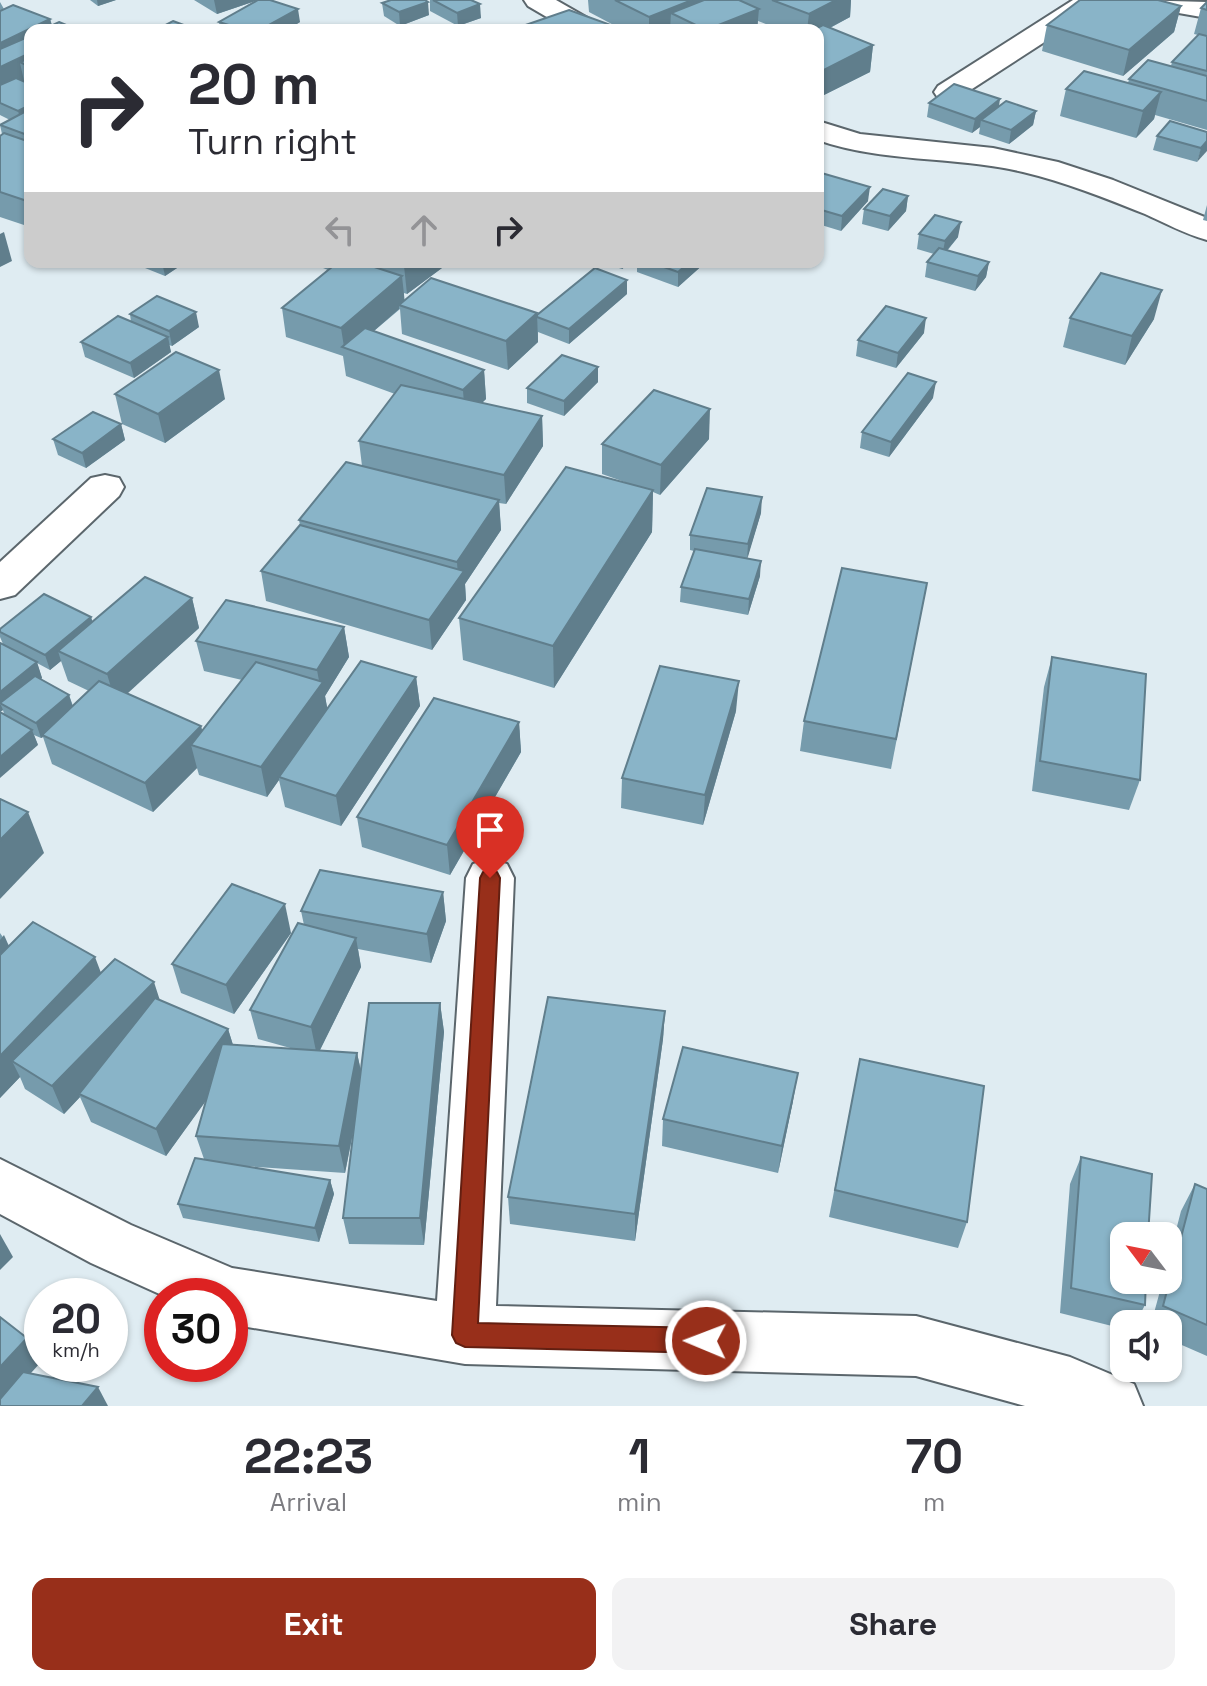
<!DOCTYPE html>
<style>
body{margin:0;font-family:"Space Grotesk",sans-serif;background:#f2f2f3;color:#2b2b33;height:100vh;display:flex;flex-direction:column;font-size:30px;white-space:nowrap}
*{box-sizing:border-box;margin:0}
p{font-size:26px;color:#7c7c81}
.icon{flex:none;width:44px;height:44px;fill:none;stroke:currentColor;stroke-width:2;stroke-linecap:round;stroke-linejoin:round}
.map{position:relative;height:1406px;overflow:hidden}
.details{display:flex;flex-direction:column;background:#fff;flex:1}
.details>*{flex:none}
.hud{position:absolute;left:24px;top:24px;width:800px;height:244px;border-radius:16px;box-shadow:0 2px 6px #0004;background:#fff;color:#2b2b33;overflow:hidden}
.needle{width:52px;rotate:302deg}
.tools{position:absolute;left:1110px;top:1222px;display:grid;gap:16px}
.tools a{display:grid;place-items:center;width:72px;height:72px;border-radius:16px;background:#fff;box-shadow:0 2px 6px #0004;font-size:40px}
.speed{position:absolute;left:24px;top:1278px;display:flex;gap:16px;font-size:40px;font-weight:700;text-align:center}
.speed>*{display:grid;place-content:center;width:104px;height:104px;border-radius:50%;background:#fff;box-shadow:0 2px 6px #0004;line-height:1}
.speed small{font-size:20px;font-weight:400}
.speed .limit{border:12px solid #d22;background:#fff;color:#111}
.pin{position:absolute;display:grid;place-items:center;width:68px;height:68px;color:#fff;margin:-82px -34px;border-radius:50% 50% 50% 0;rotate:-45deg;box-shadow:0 0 8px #0007}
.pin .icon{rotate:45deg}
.me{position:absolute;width:88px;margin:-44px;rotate:271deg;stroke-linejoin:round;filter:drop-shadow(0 0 6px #0008)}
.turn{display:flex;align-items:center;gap:28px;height:168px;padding:0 32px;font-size:36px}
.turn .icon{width:104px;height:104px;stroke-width:2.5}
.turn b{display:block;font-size:56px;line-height:68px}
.lanes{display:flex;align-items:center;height:76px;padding:0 32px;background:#0003;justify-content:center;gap:40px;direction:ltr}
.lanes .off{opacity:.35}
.eta{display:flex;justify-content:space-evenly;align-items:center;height:136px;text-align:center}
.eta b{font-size:48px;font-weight:600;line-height:56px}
.button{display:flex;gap:16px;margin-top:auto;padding:16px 32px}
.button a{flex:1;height:92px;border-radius:16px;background:#982f1a;color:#fff;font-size:32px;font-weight:600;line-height:92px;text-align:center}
.button a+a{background:#f2f2f3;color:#2b2b33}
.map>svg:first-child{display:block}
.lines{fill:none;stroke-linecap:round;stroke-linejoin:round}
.minor-casing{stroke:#5b666c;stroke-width:4}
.minor{fill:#fff;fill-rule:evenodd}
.wall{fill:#769bac;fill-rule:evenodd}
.shaded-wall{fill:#607e8c}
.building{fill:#89b4c8;stroke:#607e8c;stroke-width:2}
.route{fill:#982f1a;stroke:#631f11;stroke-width:2}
</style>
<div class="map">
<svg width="1207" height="1406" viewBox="0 0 1207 1406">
<rect width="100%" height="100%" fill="#dfecf2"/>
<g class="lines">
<defs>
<g id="minor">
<polygon points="524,0 556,0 598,24 602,30 569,30 528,6"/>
<polygon points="1073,0 1104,0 1100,6 958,98 948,101 938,98 934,92 938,86"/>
<polygon points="1135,0 1207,2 1207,18 1139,6"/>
<path d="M818 121 860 134 993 148 1058 162 1113 180 1207 218V240C1185 234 1165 223 1145 214 1105 198 1065 182 1023 172 956 156 884 163 818 140Z"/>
<polygon points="105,475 119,478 124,487 119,496 15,595 0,599 0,562 91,478"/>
<polygon points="490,859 507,864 514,878 496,1306 916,1316 1070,1357 1134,1384 1143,1406 1025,1406 916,1376 465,1364 230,1324 230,1296 164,1296 91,1263 0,1214 0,1159 131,1225 232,1268 437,1301 466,878 473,864"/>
</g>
</defs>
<use href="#minor" class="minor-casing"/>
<use href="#minor" class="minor"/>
</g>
<g class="wall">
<polygon points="90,0 116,0 98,6"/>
<polygon points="194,0 270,0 300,22 287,30 220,30 219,22 258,0 217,14"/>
<polygon points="430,0 471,0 481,18 458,26 430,11"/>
<polygon points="588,0 851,0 850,17 830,28 873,45 870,72 818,98 818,30 781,30 758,21 757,30 623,30 589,12"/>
<polygon points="0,2 4,9 50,19 52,25 78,30 30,30 30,227 0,217 0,136 2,134 0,125 10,120 0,115"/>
<polygon points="1207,2 1207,130 1155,115 1154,119 1136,138 1060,116 1066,89 1128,83 1129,79 1171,66 1172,62 1198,35 1194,34 1201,8"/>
<polygon points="382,3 429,15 400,26 384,16"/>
<polygon points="1181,6 1174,32 1123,76 1042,51 1047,25"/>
<polygon points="929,103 999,106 1036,111 1033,125 1009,144 979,134 980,127 972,133 927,117"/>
<polygon points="1207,132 1197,162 1153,150 1157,136"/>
<polygon points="818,172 868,201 841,231 818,224"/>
<polygon points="908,196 906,211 888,231 862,224 864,209"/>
<polygon points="1207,205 1207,221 1203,220"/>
<polygon points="919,234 958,237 947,251 989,262 986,277 975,291 925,277 927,262 934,254 917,249"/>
<polygon points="130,262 186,262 165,276"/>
<polygon points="308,262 450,262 407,294 404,293 404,301 537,315 627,294 569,344 538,332 538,342 508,370 402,334 400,309 374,331 484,370 486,399 482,403 542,416 543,446 506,504 499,503 501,530 465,584 466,600 432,650 266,601 261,571 300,525 299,520 362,466 359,441 395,394 346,376 343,356 286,337 282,308 328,270"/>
<polygon points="600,262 631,262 622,269"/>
<polygon points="637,262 706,262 678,287 637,272"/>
<polygon points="130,314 199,327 172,346 169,345 171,352 134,378 85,357 81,342 131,322"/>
<polygon points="1070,318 1154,319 1125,365 1063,347"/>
<polygon points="924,333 896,368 856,356 858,340"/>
<polygon points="598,367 598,382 564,416 527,403 527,388"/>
<polygon points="115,394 225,399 165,443 122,424"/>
<polygon points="933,398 889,457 860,448 862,432"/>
<polygon points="121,424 125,440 86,468 58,455 53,439"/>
<polygon points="709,439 660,495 653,492 652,532 554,688 463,660 459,618 636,486 602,474 602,444"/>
<polygon points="761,513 747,558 760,576 748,615 680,602 681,587 694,551 690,550 690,535"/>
<polygon points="927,583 891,769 800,751 804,721"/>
<path d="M192 598 199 628 127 693 201 726 202 731 242 680 204 671 196 641 344 627 349 657 325 696 327 708 416 677 420 706 341 826 285 807 279 780 267 797 199 775 197 768 153 812 52 764 43 737 41 738 34 735 38 745 4 714 3 710 0 712 3 644 0 637V629L91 617 92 622ZM61 661 68 681 89 691 73 706 69 695 41 679 42 678 37 663 50 670Z"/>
<polygon points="1052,657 1140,780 1129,810 1032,791 1044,687"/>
<polygon points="736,711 703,825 621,808 622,778"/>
<polygon points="519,722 521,752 450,875 362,847 357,817"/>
<polygon points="443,892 446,921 431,963 358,949 361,967 320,1050 357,1053 361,1071 440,1003 444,1032 424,1245 349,1244 343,1218 355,1123 345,1173 244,1166 330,1180 334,1194 319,1242 183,1218 178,1204 204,1159 196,1136 206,1100 166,1156 91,1122 80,1097 64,1114 25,1089 20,1077 0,1098 0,933 9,946 101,972 160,1000 228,1029 233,1045 294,1049 258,1039 250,1010 304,925 301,911"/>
<polygon points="291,933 234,1014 181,993 172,964"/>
<polygon points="665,1011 663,1039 635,1241 510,1224 508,1197"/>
<polygon points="860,1059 967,1222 958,1248 829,1217"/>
<polygon points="793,1101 778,1173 662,1146 663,1119"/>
<polygon points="1081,1157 1145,1305 1135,1324 1124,1324 1124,1329 1060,1313 1070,1184"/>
<polygon points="1195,1184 1207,1189 1207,1356 1168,1339 1168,1324 1151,1324 1163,1280 1168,1280 1168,1261 1181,1211"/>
</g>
<g class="shaded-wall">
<polygon points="97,0 116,0 98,6"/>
<polygon points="214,0 258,0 217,14"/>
<polygon points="692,0 736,0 671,13 670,30 649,30 649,17"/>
<polygon points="836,0 851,0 850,17 818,34 818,30 807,30 809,14"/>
<polygon points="428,2 429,15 400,26 399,12"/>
<polygon points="480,4 481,18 458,26 457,13"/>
<polygon points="1181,6 1174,32 1123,76 1129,50"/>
<polygon points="298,9 300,22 287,30 260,30"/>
<polygon points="759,9 757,30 706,30"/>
<polygon points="50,19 53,30 30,30 30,67 20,63 25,85 0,97 0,43"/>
<polygon points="608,24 608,30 594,30"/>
<polygon points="873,45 870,72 818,98 818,73"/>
<polygon points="1161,92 1154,119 1136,138 1143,111"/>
<polygon points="1000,99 998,113 981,120 980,127 972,133 975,119"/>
<polygon points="30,105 30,120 22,125 18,111"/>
<polygon points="1036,111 1033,125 1009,144 1011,130"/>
<polygon points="1207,141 1207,151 1197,162 1201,148"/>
<polygon points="870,187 868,201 841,231 842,216"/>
<polygon points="908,196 906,211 888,231 890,216"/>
<polygon points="961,222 958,237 942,256 945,241"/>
<polygon points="4,232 12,261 0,267 0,234"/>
<polygon points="162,262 186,262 165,276"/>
<polygon points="410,262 450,262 407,294 404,266"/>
<polygon points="622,262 631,262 622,269"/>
<polygon points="690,262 706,262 678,287 678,272"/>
<polygon points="989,262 986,277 975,291 978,276"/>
<polygon points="402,276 405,304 399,305 399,309 352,350 344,347 341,328"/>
<polygon points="627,280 627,294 569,344 569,329"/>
<polygon points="1162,290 1154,319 1125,365 1132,336"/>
<polygon points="196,312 199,327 172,346 169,331"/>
<polygon points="537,313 538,342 508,370 506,341"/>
<polygon points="926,318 924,333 896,368 898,353"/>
<polygon points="168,337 171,352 134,378 130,363"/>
<polygon points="598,367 598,382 564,416 564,401"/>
<polygon points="219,370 225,399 165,443 158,414"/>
<polygon points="484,370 486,399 465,419 463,390"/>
<polygon points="936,382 933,398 889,457 891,442"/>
<polygon points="710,409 709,439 660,495 661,465"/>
<polygon points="542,416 543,446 506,504 504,475"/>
<polygon points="121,424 125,440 86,468 82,453"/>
<polygon points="653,490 652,532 554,688 553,646"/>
<polygon points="762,497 761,513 747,560 748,544"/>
<polygon points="499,500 501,530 465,584 466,600 432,650 429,620 458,578 457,562"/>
<polygon points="761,561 760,576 748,615 749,599"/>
<polygon points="192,598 199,628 116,704 107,674"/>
<polygon points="91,617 96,633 58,651 61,661 50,670 45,655"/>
<polygon points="344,627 349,657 325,696 328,712 279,777 279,780 267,797 261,767 320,686 317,670"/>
<polygon points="37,662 42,678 7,707 0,703 3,710 0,712 0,692"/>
<polygon points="416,677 420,706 341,826 336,796"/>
<polygon points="739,681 736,711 703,825 705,795"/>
<polygon points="69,695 74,711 42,735 43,737 41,738 36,723"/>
<polygon points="519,722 521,752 450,875 447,845"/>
<polygon points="201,726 207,750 191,745 197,768 153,812 145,783"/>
<polygon points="32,730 38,745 0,778 0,757"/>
<polygon points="28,812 44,853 0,899 0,840"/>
<polygon points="443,892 446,921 431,963 427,934"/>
<polygon points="285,904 291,933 234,1014 226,985"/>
<polygon points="4,935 17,964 0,981 0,940"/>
<polygon points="356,938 361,967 317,1056 311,1027"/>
<polygon points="95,957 106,986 12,1061 20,1077 0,1098 0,1056"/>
<polygon points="154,982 163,1010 79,1094 80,1097 64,1114 52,1086"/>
<polygon points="440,1003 444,1032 424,1245 420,1218"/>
<polygon points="665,1011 663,1039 635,1241 635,1214"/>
<polygon points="228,1029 237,1058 166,1156 156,1129"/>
<polygon points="357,1053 363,1081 345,1173 339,1146"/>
<polygon points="798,1073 793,1101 778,1173 782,1146"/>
<polygon points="330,1180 334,1194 319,1242 315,1228"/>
<polygon points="0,1234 13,1257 0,1270"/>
<polygon points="27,1338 41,1362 1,1406 0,1406 0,1367"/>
<polygon points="98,1387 108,1406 82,1406"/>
</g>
<g class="building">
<polygon points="258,0 270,0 298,9 260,30 245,30 219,22"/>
<polygon points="391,0 425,0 428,2 399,12 382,3"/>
<polygon points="433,0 471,0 480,4 457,13"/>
<polygon points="615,0 692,0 649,17"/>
<polygon points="704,0 739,0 759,9 706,30 671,13"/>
<polygon points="772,0 836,0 809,14"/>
<polygon points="1080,0 1158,0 1181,6 1129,50 1047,25"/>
<polygon points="1207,2 1207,10 1201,8"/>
<polygon points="13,5 50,19 0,43 0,11"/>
<polygon points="569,10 608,24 594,30 511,30"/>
<polygon points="173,21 197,30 156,30"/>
<polygon points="59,22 78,30 42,30"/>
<polygon points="823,25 873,45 818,73 818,30 813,30"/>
<polygon points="1199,34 1207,36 1207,71 1172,62"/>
<polygon points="30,36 30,53 0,67 0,49"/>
<polygon points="30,58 30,67 20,62"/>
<polygon points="1148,60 1207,76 1207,101 1129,79"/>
<polygon points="1084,71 1161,92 1143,111 1066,89"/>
<polygon points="16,78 30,84 30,105 18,111 0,103 0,85"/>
<polygon points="954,84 1000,99 975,119 929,103"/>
<polygon points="1006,101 1036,111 1011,130 981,120"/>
<polygon points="30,109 30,136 0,125"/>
<polygon points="1170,121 1207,132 1207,141 1201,148 1157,136"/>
<polygon points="4,133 30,142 30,202 0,192 0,136"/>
<polygon points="818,172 870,187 842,216 818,209"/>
<polygon points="883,189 908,196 890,216 864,209"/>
<polygon points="935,215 961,222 945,241 919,234"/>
<polygon points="939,248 989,262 978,276 927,262"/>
<polygon points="338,262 359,262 402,276 341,328 282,308"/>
<polygon points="394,262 410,262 404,266"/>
<polygon points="650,262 690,262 678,272"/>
<polygon points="595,268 627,280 569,329 537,317 537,315"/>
<polygon points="1101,273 1162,290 1132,336 1070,318"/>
<polygon points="431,278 537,313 506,341 399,305"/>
<polygon points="157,296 196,312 169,331 130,314"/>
<polygon points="886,306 926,318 898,353 858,340"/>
<polygon points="118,316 168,337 130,363 81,342"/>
<polygon points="365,328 484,370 463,390 342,347"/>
<polygon points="176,352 219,370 158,414 115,394"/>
<polygon points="562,355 598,367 564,401 527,388"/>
<polygon points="908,373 936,382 891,442 862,432"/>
<polygon points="401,385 542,416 504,475 359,441"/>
<polygon points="654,390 710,409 661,465 602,444"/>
<polygon points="93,412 121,424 82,453 53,439"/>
<polygon points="346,462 499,500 457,562 299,520"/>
<polygon points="566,467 653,490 553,646 459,618"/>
<polygon points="707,488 762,497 748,544 690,535"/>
<polygon points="300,525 464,571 429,620 261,571"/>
<polygon points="695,549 761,561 749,599 681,587"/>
<polygon points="842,568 927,583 896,739 804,721"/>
<polygon points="145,577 192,598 107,674 58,651"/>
<polygon points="44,594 91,617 45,655 0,632 0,629"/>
<polygon points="226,600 344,627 317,670 196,641"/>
<polygon points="0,643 37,662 0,692"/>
<polygon points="1052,657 1146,674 1140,780 1040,761"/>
<polygon points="361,661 416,677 336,796 279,777"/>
<polygon points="256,662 323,682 261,767 191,745"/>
<polygon points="660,666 739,681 705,795 622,778"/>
<polygon points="35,676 69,695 36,723 0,703"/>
<polygon points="99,681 201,726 145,783 42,735"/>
<polygon points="434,698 519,722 447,845 357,817"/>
<polygon points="0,712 32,730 0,757"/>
<polygon points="0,799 28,812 0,840"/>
<polygon points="320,870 443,892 427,934 301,911"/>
<polygon points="232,884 285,904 226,985 172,964"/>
<polygon points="33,922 95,957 0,1056 0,955"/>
<polygon points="298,923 356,938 311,1027 250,1010"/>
<polygon points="115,959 154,982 52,1086 12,1061"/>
<polygon points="548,997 665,1011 635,1214 508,1197"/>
<polygon points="155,998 228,1029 156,1129 79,1094"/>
<polygon points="369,1003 440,1003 420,1218 343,1218"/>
<polygon points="222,1044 357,1053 339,1146 196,1136"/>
<polygon points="683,1047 798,1073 782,1146 663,1119"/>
<polygon points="860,1059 984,1086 967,1222 835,1190"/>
<polygon points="1081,1157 1152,1174 1148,1236 1124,1236 1124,1280 1146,1280 1145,1305 1071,1288"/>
<polygon points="195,1158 330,1180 315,1228 178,1204"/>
<polygon points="1195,1184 1207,1189 1207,1325 1163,1306"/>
<polygon points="0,1317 27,1338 0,1367"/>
<polygon points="23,1372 98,1387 82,1406 0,1406 0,1399"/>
</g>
<polygon class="route" points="490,870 497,872 500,878 478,1323 706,1328 714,1332 718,1341 714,1349 706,1353 465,1347 456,1343 452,1335 480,878 483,872"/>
</svg>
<div class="tools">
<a><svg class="needle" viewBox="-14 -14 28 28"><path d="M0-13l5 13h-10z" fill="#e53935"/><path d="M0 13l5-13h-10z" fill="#7c7c81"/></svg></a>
<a><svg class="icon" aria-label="sound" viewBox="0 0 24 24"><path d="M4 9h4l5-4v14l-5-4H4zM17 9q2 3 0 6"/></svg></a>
</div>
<div class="speed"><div>20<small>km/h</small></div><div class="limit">30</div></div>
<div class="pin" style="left:490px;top:878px;background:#d93025"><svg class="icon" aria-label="arrive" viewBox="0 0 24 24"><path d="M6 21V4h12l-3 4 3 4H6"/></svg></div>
<svg class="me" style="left:706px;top:1341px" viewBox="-20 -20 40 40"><circle r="17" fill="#982f1a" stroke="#fff" stroke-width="3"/><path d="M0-11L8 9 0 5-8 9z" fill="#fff"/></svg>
<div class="hud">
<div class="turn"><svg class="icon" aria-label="right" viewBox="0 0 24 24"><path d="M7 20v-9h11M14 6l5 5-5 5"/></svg><div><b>20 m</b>Turn right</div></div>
<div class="lanes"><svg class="icon off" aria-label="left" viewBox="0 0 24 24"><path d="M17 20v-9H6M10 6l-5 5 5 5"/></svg><svg class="icon off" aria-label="ahead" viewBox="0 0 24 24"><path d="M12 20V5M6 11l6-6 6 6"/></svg><svg class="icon" aria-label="right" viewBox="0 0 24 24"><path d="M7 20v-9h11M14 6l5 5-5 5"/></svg></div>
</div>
</div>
<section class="details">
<div class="eta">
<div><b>22:23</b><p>Arrival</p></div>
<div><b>1</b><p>min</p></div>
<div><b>70</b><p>m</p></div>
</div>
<div class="button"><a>Exit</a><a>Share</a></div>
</section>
